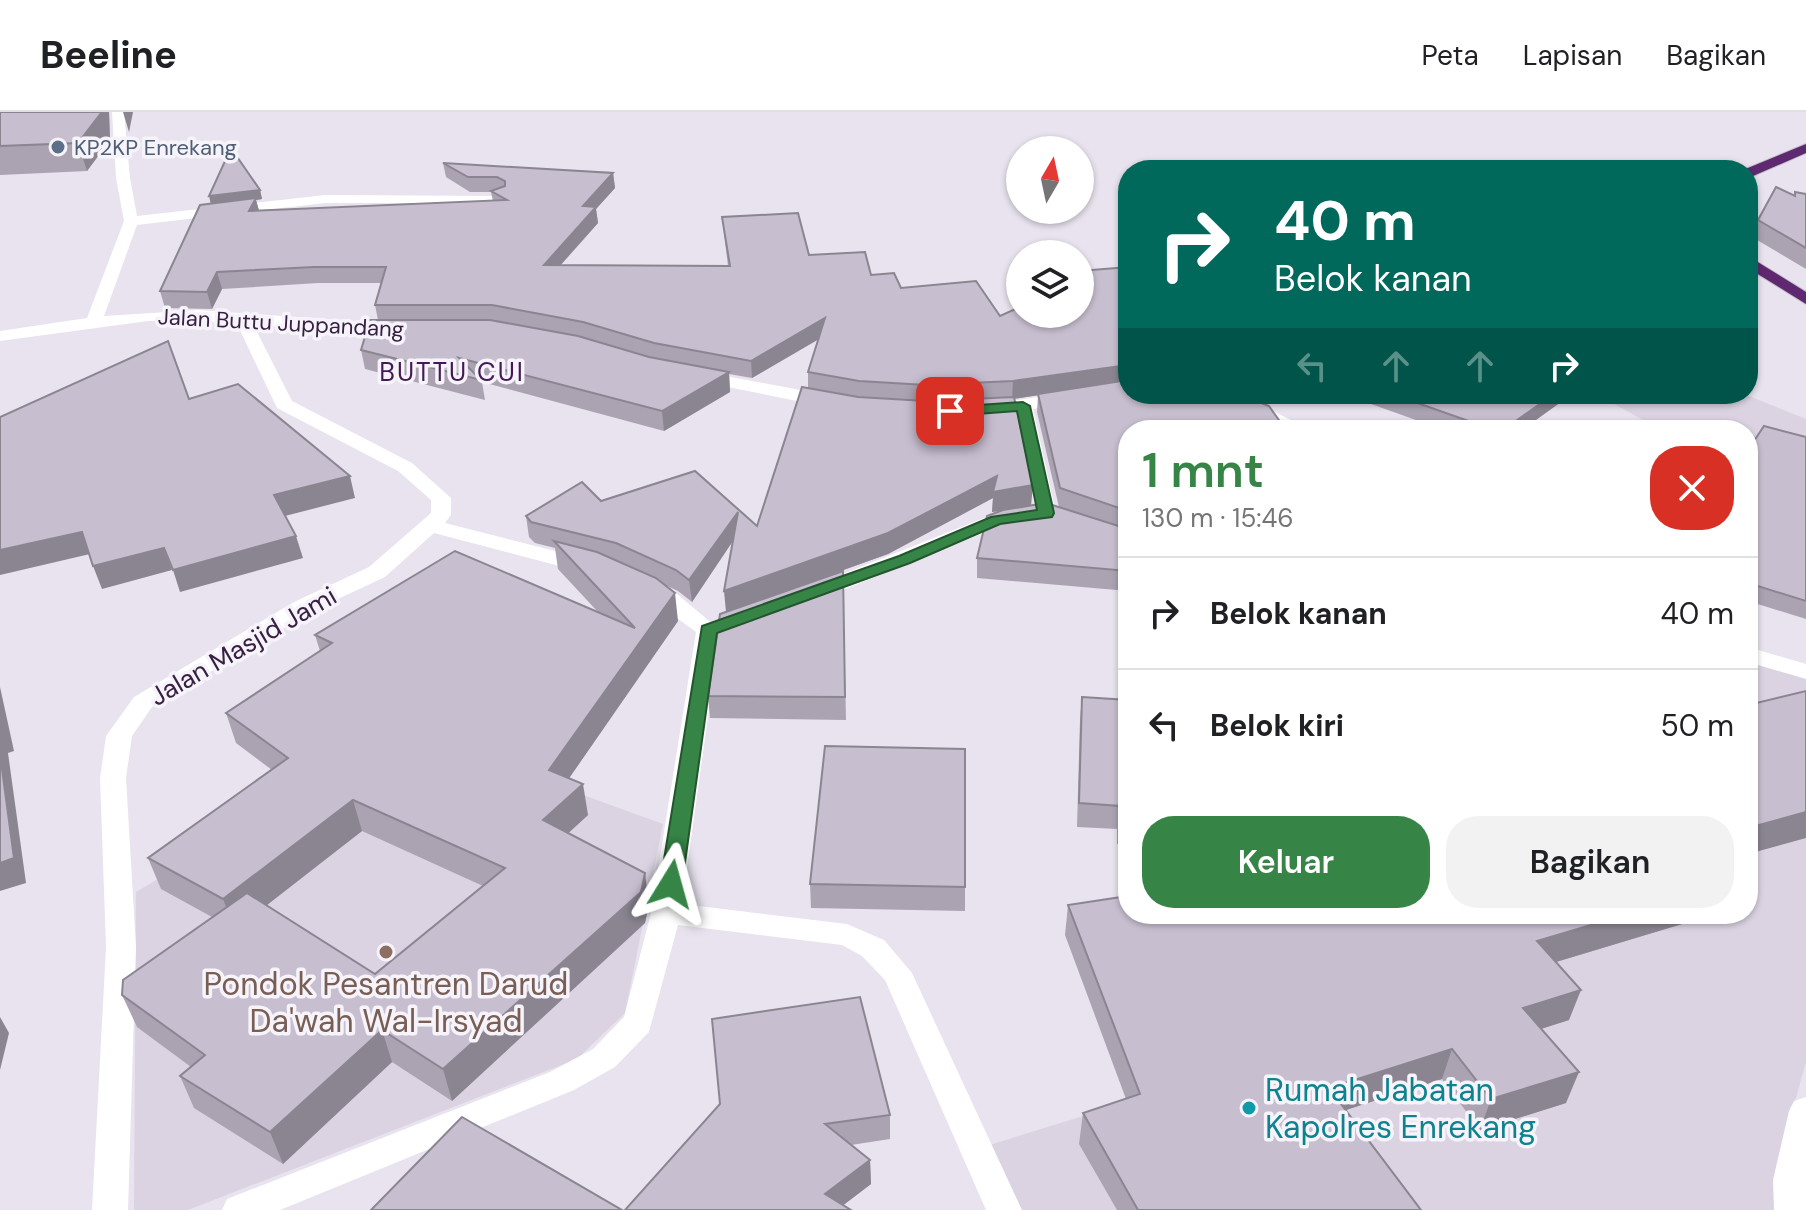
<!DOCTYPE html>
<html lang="id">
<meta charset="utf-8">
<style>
body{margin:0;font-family:"DM Sans",sans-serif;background:#f2f2f2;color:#202124;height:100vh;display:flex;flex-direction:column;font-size:30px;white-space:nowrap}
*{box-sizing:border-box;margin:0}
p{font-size:26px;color:#757577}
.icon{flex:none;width:44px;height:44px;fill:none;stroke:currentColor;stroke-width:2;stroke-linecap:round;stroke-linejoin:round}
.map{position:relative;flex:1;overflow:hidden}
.drawer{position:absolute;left:1118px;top:308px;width:640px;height:504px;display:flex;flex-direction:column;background:#fff;border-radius:32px;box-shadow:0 2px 6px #0004}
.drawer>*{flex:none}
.top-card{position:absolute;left:1118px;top:48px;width:640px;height:244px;border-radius:32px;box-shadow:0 2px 6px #0004;background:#00695c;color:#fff;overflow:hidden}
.needle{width:52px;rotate:9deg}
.buttons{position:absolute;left:1006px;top:24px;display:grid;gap:16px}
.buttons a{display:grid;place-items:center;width:88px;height:88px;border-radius:50%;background:#fff;box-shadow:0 2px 6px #0004;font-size:40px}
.pin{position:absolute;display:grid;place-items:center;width:68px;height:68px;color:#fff;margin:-34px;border-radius:16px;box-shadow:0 4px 12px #0006}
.me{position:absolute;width:88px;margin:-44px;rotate:8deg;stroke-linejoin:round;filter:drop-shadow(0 0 6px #0008)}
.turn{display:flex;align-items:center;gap:28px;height:168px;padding:0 24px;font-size:36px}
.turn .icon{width:104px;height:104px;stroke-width:2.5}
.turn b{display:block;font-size:56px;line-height:68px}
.lanes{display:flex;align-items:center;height:76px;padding:0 24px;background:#0003;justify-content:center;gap:40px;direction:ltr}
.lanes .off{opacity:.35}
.round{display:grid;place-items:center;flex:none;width:84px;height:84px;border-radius:32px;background:#f2f2f2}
.summary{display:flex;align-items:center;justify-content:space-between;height:136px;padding:0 24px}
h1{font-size:48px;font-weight:600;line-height:60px;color:#368546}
.primary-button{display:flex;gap:16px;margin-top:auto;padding:16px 24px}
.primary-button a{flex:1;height:92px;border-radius:32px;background:#368546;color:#fff;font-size:32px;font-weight:600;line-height:92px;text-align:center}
.primary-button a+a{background:#f2f2f2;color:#202124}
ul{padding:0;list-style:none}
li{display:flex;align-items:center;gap:24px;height:112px;padding:0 24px;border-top:2px solid #e0e0e0}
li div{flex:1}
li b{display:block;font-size:30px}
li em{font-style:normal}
header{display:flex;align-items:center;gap:48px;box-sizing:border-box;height:112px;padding:0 40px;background:#fff;border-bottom:2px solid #e0e0e0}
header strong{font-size:38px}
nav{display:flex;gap:44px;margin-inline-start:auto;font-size:28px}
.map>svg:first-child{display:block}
.built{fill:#dbd3e2}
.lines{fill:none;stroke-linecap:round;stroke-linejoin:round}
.highway-casing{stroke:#c7c1ca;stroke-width:2}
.minor{fill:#fff;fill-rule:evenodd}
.highway{fill:#5e2971;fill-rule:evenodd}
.wall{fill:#aba3b2;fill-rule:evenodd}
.shaded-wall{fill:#8b8591}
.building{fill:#c7becf;stroke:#8b8591;stroke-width:2}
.route{fill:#368546;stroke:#23562e;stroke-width:2}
.service-dot{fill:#5c6f8a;stroke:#f6f4fa;stroke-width:3}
.education-dot{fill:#8d6e63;stroke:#f6f4fa;stroke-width:3}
.culture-dot{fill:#0f9aa8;stroke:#f6f4fa;stroke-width:3}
.labels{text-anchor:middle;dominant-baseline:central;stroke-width:7;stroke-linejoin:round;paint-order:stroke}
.far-service-label{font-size:22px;fill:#4e5e75;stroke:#f6f4fa;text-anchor:start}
.far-street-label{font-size:22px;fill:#372041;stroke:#f6f4fa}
.far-quarter-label{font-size:26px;letter-spacing:2px;fill:#441a56;stroke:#f6f4fa}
.street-label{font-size:26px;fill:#372041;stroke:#f6f4fa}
.near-education-label{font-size:32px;fill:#785e54;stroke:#f6f4fa}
.near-culture-label{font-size:32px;fill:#0d838f;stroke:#f6f4fa;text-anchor:start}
</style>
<header>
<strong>Beeline</strong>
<nav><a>Peta</a><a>Lapisan</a><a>Bagikan</a></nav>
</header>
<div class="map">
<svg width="1806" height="1098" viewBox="0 0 1806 1098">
<rect width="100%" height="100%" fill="#e8e3ee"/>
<g class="built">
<polygon points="1596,282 1744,282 1806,307 1806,437 1748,417 1748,318 1654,318 1654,314"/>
<polygon points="1748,547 1806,561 1806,950 1774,1065 1778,1098 991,1098 967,1040 1341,924 1271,802 1748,802"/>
<polygon points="407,619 663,712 625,901 577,947 188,1098 134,1098 136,780"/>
</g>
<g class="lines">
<defs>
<g id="highway">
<polygon points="1806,32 1806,41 1753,64 1748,65 1748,58 1743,58"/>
<polygon points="1748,144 1806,180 1806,192 1748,156"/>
</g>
</defs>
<use href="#highway" class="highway-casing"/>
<g class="minor">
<path d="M112 0H124L130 66 137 104 325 83 504 84V90L499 91H325L137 113 104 204 198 198 406 213 409 217C394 231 279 214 253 212L292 289 412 351 451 386V403L445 411 598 450 601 455 590 462 434 421 385 465 310 500 152 595 132 624 126 666 136 835 128 1098H92L106 835 100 666 106 624 134 585 294 490 369 455 431 401V388L398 359 277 296 236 210 148 209 0 229V219L87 206 124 109 116 66Z"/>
<polygon points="699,259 832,284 841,290 832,296 693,268 690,264 693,260"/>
<polygon points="1128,272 1128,282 1134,282 1033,297 1056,401 1053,405 1001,414 821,487 805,487 802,482 805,477 989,404 1035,396 1015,299 984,304 975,298 977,294"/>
<polygon points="1205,282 1241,283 1311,318 1285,318 1227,291 1207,286"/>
<polygon points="650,471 677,482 720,518 682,792 847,812 884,828 912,861 1022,1098 986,1098 885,868 862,844 842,833 678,813 649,920 615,955 574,978 280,1098 222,1098 227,1087 550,960 593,937 624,905 651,801 696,520 639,478 642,473"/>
<polygon points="1748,535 1806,552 1806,567 1748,550"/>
<polygon points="1806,985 1806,1098 1774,1098 1773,1068 1789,999 1794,989"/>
</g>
<use href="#highway" class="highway"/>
</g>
<g class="wall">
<polygon points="0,0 109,0 110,28 87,59 0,63"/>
<path d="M443 51 613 61 615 76 596 97 598 111 561 153 728 154 722 105 809 143 871 163 901 176 1000 204 1128 318V479L977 466V446L999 399 992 400 993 386 888 442 780 481 843 459 846 608 710 606 708 584 726 500 732 430 692 490 678 479 665 473 678 509 569 666 588 703 568 721 649 792 645 811 452 989 392 950 283 1052 194 996 180 964 191 955 137 915 122 883 212 805 161 777 148 746 272 658 236 631 226 601 320 539 315 523 598 500 558 457 555 436 535 431 529 425 526 404 601 389 757 414 808 276V260L818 227 752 266 729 262 730 280 664 319 482 270 485 288 365 257 361 238 378 208 375 193 381 171H318L222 177 212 197 165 196 160 179 211 91 260 78 262 87 256 88 259 99 493 89 491 80H470L446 65ZM1038 283 1037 300 1059 395 1031 393 1014 287ZM362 719 483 774 375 862 266 793Z"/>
<polygon points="1795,80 1806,82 1806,157 1752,125 1758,108 1794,83"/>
<polygon points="1343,282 1572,282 1522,318 1444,318"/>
<polygon points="1806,325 1806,507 1748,489 1748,338"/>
<polygon points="1082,585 1128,588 1128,733 1117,732 1117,717 1077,715 1080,608"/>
<polygon points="810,772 965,775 965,799 811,796"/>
<polygon points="1068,793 1128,802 1696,802 1692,809 1556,850 1569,908 1541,917 1566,991 1480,1018 1442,967 1346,998 1421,1098 1117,1098 1079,1032 1083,1001 1126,987 1065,823"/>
<polygon points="720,992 890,1003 890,1027 851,1033 870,1048 871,1072 843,1093 625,1098"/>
</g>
<g class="shaded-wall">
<polygon points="101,0 109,0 110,28 87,59 78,31"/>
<polygon points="123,0 133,0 129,20"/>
<polygon points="613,61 615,76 596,97 598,111 546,169 544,153 583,94"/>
<polygon points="260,78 262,87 256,88 260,102 211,93 209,84"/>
<polygon points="217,160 222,177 212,197 207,180"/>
<polygon points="825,206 826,223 752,266 751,249"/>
<polygon points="1128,253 1128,270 1012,287 1013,269"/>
<polygon points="729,260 730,280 664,319 662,299"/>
<polygon points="1554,282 1572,282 1522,318 1503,318"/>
<polygon points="350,364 355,386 281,405 274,383"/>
<polygon points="997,364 1033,373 1031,394 992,400 993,386 888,442 726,500 724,479"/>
<polygon points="738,400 739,420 692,490 689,468"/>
<polygon points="82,420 90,442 0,463 0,438"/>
<polygon points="296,424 303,446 180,480 173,458"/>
<polygon points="164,436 172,458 102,477 93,454"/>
<polygon points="675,481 678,509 554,688 549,658"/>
<polygon points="0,575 14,639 8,641 26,771 0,779"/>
<polygon points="583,672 588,703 549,739 543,708"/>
<polygon points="353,688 362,719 235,818 223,787"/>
<polygon points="1806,700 1806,726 1748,742 1748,716"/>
<polygon points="645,761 649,792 645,811 452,989 443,957"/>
<polygon points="1628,802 1696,802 1692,809 1526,859 1537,829"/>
<polygon points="1581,878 1569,908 1512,926 1523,896"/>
<polygon points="0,905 9,921 0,958"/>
<polygon points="382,918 392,950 283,1052 270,1020"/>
<polygon points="1452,937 1442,967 1321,1006 1329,976"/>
<polygon points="1579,960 1566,991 1480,1018 1491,987"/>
<polygon points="870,1048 871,1072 837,1098 825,1082"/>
</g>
<g class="building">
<polygon points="0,0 101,0 101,1 78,31 0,34"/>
<polygon points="231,36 260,78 209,84"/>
<polygon points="1579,49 1624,58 1556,58"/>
<polygon points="443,51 613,61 583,94 596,95 544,153 730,154 722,105 798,101 809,143 865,140 871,163 894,161 901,176 976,169 1000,204 1020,195 1020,202 1080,202 1080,159 1128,155 1128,253 1013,269 926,273 859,269 808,260 825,206 751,249 654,231 583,210 492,193 375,193 386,155 314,155 217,160 207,180 160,179 200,93 256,86 249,99 507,88 491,79 505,74 505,69 497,65 468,65"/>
<polygon points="1776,75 1795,84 1795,80 1806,82 1806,136 1758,108"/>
<polygon points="370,208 490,208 578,224 649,245 729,260 662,299 459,246 481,268 361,238"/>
<polygon points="168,229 189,287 238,272 350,364 274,383 296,424 173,458 164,436 93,454 82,420 0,438 0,305"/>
<polygon points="1128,268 1128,282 1238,282 1269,294 1286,318 1128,318 1128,399 1060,376 1038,282"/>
<polygon points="802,275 858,285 926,289 1014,285 1033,373 993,380 997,364 888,421 724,479 738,400 689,468 676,458 616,431 531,410 526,404 582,370 601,389 695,359 757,414"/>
<polygon points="1392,282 1554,282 1503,318 1494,318"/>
<polygon points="1764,314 1806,325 1806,489 1748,471 1748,338"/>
<polygon points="1046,391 1128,417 1128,459 977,446 987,404 1003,398"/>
<polygon points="554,429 597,440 656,466 675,481 549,658 583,672 543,708 645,761 641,780 443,957 382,918 270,1020 180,964 205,943 122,883 123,868 247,781 375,862 505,756 353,688 223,787 148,746 288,646 226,601 332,531 315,523 455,439 635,516"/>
<polygon points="843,459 845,585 708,584 720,502"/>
<polygon points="1806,579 1806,700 1748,716 1748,593"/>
<polygon points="1082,585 1128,588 1128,709 1120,709 1120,694 1079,691"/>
<polygon points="825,634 965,637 965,775 810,772"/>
<polygon points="0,642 14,746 0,751"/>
<polygon points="1128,784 1128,802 1628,802 1537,829 1581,878 1523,896 1579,960 1491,987 1452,937 1329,976 1421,1098 1138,1098 1083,1001 1140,982 1068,793"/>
<polygon points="860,885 890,1003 825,1012 870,1048 825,1082 851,1098 625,1098 720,992 712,907"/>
<polygon points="462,1005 622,1098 371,1098"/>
</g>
<polygon class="route" points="1023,290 1030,294 1054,401 1052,405 1000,412 910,451 717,521 682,772 678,777 663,777 660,772 702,514 899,444 991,405 1037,398 1017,299 950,304 943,299 950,295"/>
<circle class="service-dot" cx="58" cy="35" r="8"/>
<circle class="education-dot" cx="386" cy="840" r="8"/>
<circle class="culture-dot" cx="1249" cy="996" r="8"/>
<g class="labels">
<g class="far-service-label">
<text x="74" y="35">KP2KP Enrekang</text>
</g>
<g class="far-street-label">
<text transform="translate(281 211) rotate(3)">Jalan Buttu Juppandang</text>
</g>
<g class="far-quarter-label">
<text x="452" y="260">BUTTU CUI</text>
</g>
<g class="street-label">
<text transform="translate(243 534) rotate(-30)">Jalan Masjid Jami</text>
</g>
<g class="near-education-label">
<text x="386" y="872">Pondok Pesantren Darud<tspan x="386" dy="37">Da'wah Wal-Irsyad</tspan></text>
</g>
<g class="near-culture-label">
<text x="1265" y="978">Rumah Jabatan<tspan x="1265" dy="37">Kapolres Enrekang</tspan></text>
</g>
</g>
</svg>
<div class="buttons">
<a><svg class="needle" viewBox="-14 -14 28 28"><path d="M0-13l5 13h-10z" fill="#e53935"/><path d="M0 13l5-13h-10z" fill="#757577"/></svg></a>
<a><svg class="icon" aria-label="layers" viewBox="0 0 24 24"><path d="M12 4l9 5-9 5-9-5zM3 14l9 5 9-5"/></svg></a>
</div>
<div class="pin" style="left:950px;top:299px;background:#d93025"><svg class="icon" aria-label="arrive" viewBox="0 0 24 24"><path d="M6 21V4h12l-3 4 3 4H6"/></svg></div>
<svg class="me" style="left:671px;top:772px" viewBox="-20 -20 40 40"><path d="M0-17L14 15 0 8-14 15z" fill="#368546" stroke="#fff" stroke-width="4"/></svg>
<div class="top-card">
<div class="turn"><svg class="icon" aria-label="right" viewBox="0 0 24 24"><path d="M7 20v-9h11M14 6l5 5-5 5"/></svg><div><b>40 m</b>Belok kanan</div></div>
<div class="lanes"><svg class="icon off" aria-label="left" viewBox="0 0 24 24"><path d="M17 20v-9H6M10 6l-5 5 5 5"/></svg><svg class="icon off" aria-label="ahead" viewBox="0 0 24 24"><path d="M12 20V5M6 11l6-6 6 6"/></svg><svg class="icon off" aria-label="ahead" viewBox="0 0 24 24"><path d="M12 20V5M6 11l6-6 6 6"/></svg><svg class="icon" aria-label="right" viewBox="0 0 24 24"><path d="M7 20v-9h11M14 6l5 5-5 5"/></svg></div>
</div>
<section class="drawer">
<div class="summary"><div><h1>1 mnt</h1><p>130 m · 15:46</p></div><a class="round" style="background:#d93025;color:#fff"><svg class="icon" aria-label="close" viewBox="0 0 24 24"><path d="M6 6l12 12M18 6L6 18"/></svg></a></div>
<ul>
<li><svg class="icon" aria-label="right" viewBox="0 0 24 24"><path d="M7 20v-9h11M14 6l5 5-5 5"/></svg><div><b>Belok kanan</b></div><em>40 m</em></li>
<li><svg class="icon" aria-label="left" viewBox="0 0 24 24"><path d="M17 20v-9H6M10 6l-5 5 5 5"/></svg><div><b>Belok kiri</b></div><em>50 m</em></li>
</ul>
<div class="primary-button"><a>Keluar</a><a>Bagikan</a></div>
</section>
</div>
